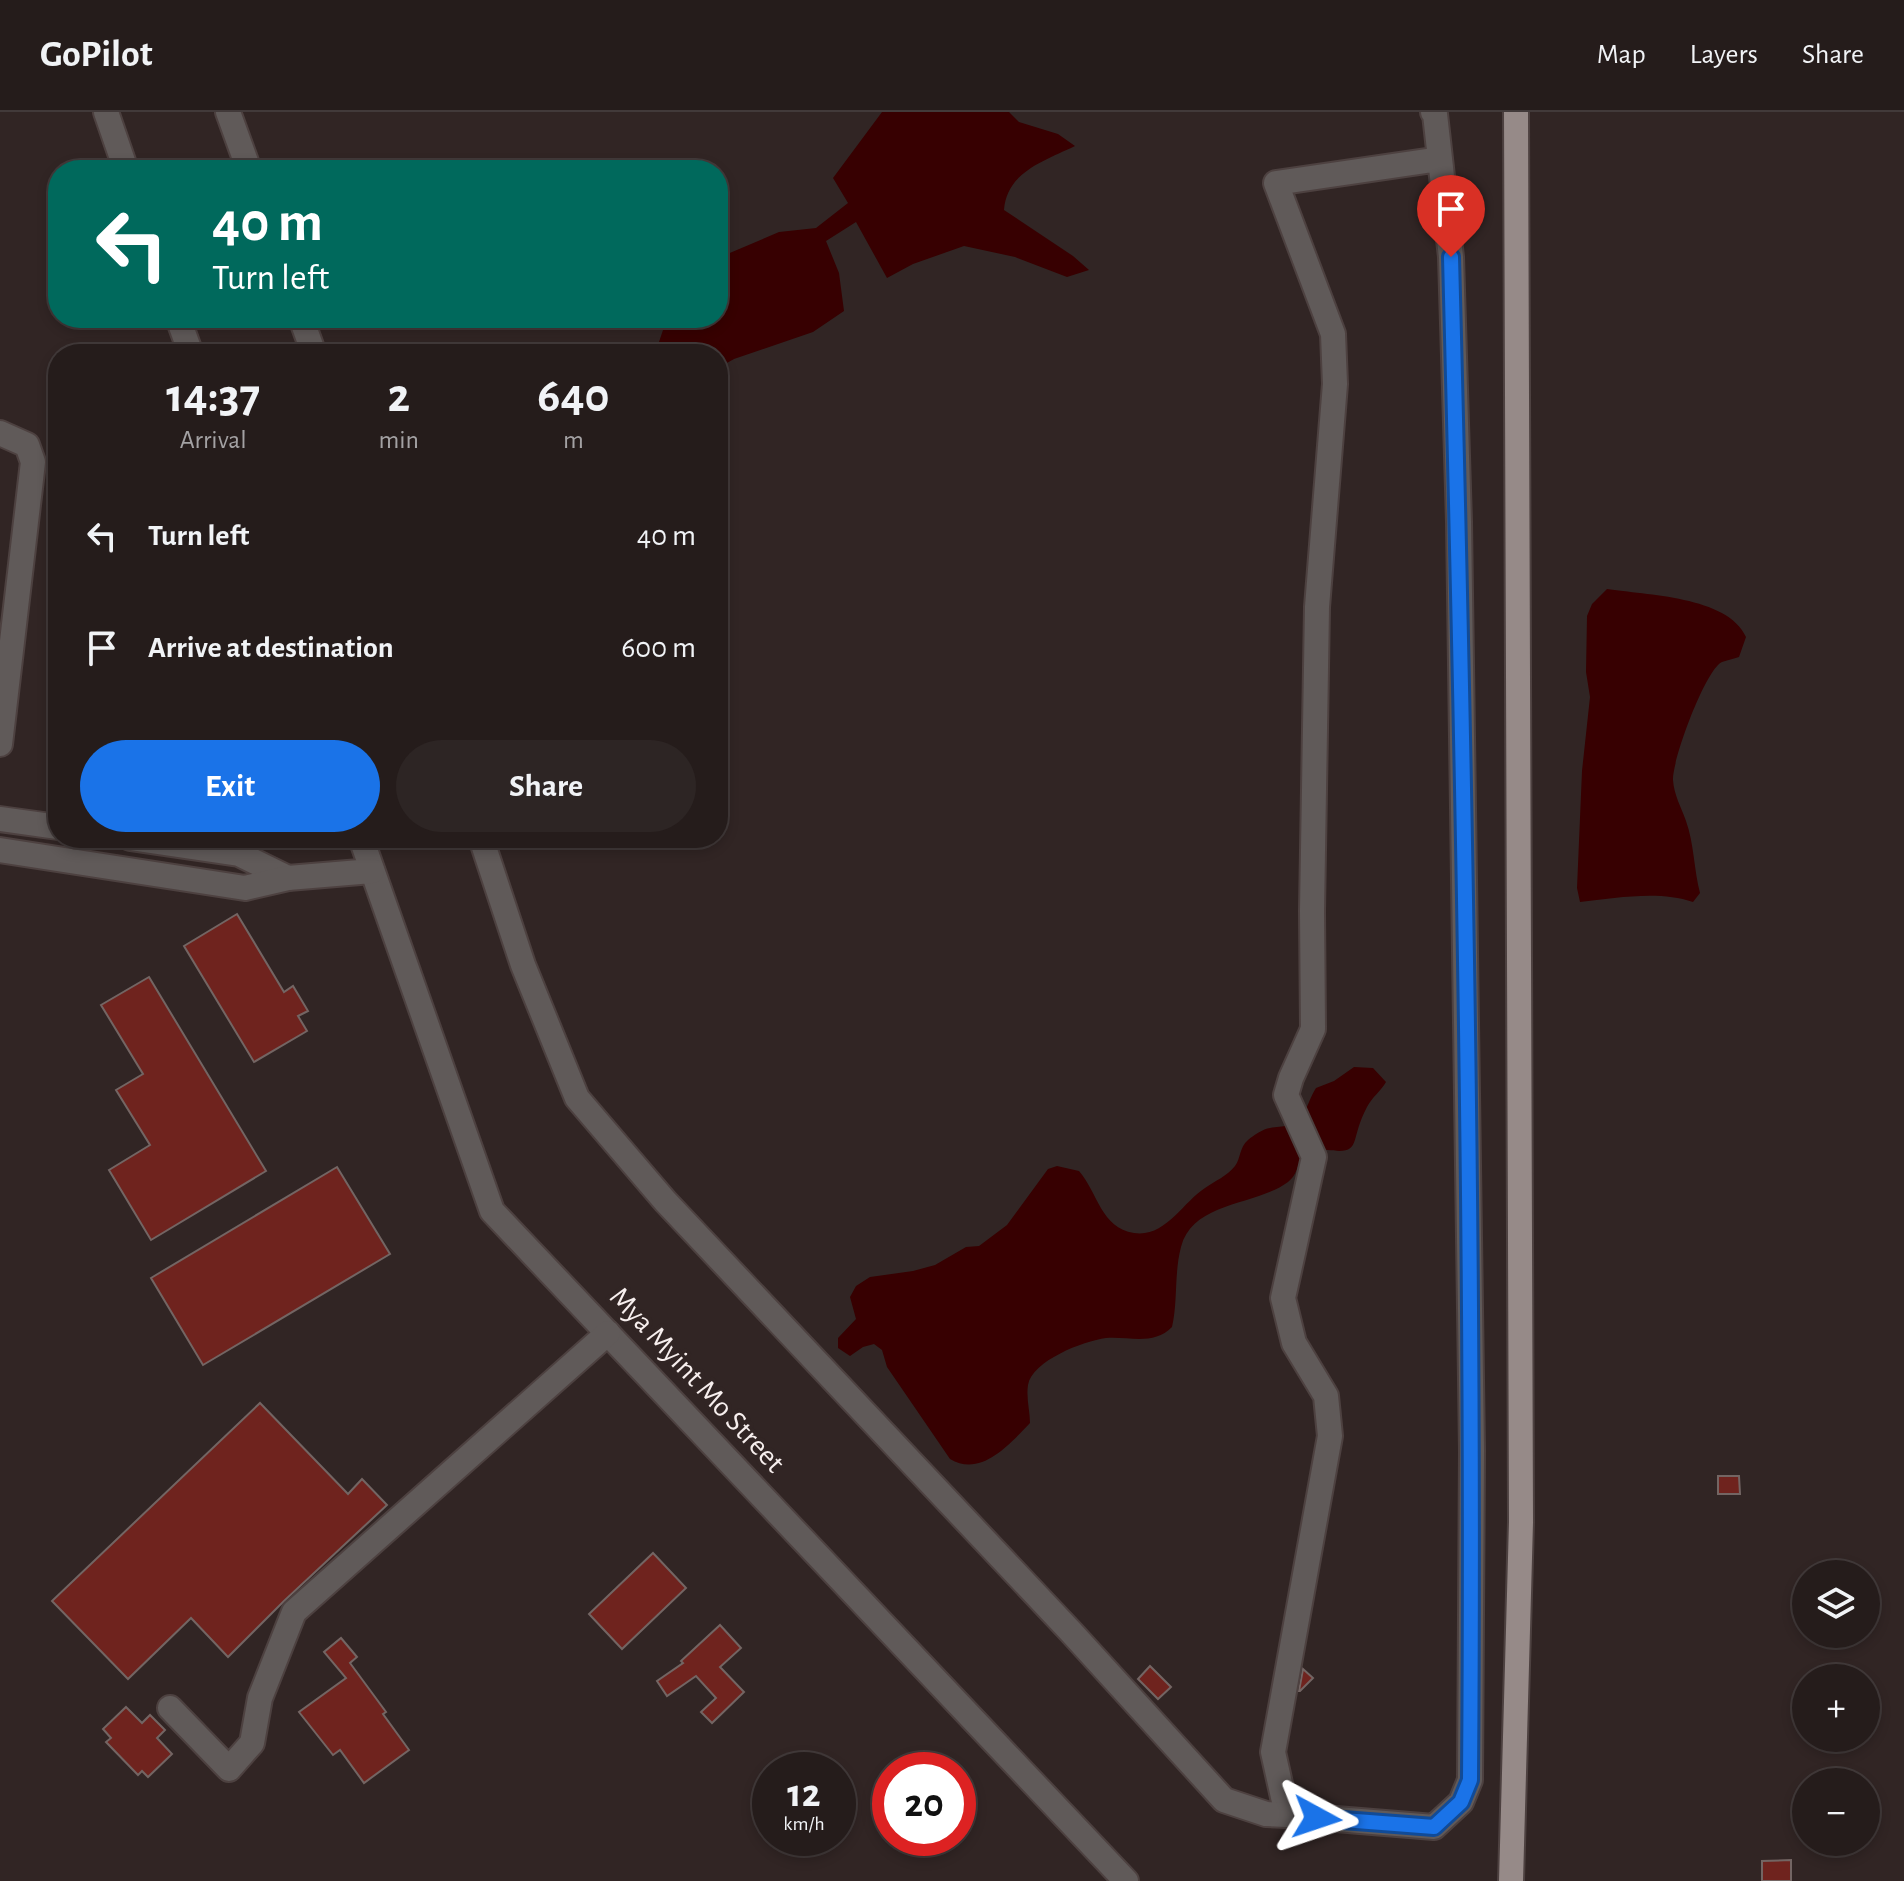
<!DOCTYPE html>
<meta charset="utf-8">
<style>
body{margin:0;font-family:"Alegreya Sans",sans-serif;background:#2d2524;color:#f1f3f6;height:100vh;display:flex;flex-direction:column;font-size:30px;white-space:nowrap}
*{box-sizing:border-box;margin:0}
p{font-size:26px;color:#a3a1a3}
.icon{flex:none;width:44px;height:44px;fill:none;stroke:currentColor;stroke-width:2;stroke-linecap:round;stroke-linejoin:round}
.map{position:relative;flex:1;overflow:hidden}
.details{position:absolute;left:48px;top:232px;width:680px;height:504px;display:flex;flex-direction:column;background:#251c1b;border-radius:32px;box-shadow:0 4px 12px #0003,0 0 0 2px #423a3a}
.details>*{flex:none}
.hud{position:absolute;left:48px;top:48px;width:680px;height:168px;border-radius:32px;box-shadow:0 4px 12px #0003,0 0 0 2px #423a3a;background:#00695c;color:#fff;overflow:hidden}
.controls{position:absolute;left:1792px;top:1448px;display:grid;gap:16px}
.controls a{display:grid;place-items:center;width:88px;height:88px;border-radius:50%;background:#251c1b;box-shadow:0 4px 12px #0003,0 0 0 2px #423a3a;font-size:40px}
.speed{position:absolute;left:752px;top:1640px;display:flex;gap:16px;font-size:40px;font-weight:700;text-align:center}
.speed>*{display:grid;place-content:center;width:104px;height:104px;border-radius:50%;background:#251c1b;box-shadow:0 4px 12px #0003,0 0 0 2px #423a3a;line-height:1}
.speed small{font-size:20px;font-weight:400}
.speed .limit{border:12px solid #d22;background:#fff;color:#111}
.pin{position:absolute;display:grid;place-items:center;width:68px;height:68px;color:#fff;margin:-82px -34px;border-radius:50% 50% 50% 0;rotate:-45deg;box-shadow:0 0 8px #0007}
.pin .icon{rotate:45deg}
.me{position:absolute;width:88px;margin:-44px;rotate:95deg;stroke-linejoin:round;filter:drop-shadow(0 0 6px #0008)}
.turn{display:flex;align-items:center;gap:28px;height:168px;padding:0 32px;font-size:36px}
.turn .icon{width:104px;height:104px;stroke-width:2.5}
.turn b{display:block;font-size:56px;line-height:68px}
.eta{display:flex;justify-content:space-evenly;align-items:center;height:136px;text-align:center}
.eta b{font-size:48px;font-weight:700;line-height:56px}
.button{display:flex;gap:16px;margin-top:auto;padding:16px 32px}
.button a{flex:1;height:92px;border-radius:48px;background:#1a73e8;color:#fff;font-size:32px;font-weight:700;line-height:92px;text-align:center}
.button a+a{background:#2d2524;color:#f1f3f6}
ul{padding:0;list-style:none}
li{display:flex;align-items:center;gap:24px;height:112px;padding:0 32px}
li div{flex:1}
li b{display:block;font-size:30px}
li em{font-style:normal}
header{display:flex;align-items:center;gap:48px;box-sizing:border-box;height:112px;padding:0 40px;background:#251c1b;border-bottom:2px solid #423a3a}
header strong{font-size:38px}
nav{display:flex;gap:44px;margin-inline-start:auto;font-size:28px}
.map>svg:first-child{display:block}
.water{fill:#370001}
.building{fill:#6f231e;stroke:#736563;stroke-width:2}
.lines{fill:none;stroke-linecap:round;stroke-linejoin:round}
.minor-casing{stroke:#4d4140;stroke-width:28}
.major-casing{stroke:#4d4140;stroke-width:28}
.minor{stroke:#605a59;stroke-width:24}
.major{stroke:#968a88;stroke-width:24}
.route-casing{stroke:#114b97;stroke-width:20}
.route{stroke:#1a73e8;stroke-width:14}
.labels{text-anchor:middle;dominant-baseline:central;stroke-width:8;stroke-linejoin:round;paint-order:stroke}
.street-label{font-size:30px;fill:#f7efee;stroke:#312524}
</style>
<header>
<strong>GoPilot</strong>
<nav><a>Map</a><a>Layers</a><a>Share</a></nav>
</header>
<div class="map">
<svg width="1904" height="1769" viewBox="0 0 1904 1769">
<rect width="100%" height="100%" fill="#312524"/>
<g class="water">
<path d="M882 0H1009L1019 10 1058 22 1075 34C1044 49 1007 60 1004 98L1073 144 1089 158 1067 165 1015 145 964 134 913 152 887 166 856 110 826 129 839 161 844 199 813 220 734 247 718 256V242H655L667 206H718V146L779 120 816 116 848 91 833 66Z"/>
<path d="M1607 477C1645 483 1728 484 1746 525L1739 545C1734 547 1727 548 1722 550 1705 558 1672 649 1673 668 1674 683 1681 695 1686 709 1694 731 1694 758 1700 781L1693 790C1659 778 1616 786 1580 790L1577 776 1582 659 1590 585 1586 560 1587 504 1592 492Z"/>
<path d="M1354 955 1373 956 1386 970C1381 979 1372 985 1367 995 1346 1034 1368 1046 1310 1035 1296 1045 1301 1060 1288 1070 1256 1094 1193 1089 1181 1135 1174 1161 1178 1190 1172 1215 1154 1234 1128 1224 1106 1226 1083 1229 1032 1249 1028 1273 1026 1286 1030 1299 1030 1311 1010 1332 981 1366 950 1347L887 1255 882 1238 874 1232 863 1235 850 1244 838 1236V1226L856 1207 850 1185 856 1174 870 1165 913 1159 935 1153 966 1135 979 1134 1007 1113 1048 1057 1057 1054 1079 1059C1098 1081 1101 1116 1134 1121 1165 1126 1183 1090 1205 1076 1215 1069 1227 1064 1235 1054 1241 1046 1239 1036 1248 1028 1254 1023 1263 1017 1270 1016 1283 1013 1294 1017 1302 1004 1308 995 1310 985 1316 976L1334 969Z"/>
</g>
<g class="building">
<polygon points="237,802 284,880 293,874 308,899 298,904 307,919 254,950 184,834"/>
<polygon points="149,865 266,1059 151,1128 109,1058 150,1033 116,978 143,962 101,893"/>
<polygon points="337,1055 390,1142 203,1253 151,1166"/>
<polygon points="260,1291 348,1382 362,1367 387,1393 284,1489 228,1545 191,1506 128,1567 52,1489"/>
<polygon points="1718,1364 1739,1364 1740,1382 1718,1382"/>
<polygon points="653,1441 686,1476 622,1537 589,1502"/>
<polygon points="720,1513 741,1536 720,1555 744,1580 712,1611 701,1600 716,1586 696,1564 667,1584 657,1569 683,1551 681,1549"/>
<polygon points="341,1526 357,1545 350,1551 386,1600 383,1602 409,1638 364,1671 340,1638 333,1643 299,1600 346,1566 324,1540"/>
<polygon points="1150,1554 1171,1575 1158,1587 1138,1567"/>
<polygon points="1303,1557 1313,1566 1300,1579 1299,1579"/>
<polygon points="126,1595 142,1611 150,1603 165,1618 157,1626 172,1642 148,1665 142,1659 138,1663 106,1630 111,1626 103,1617"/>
<polygon points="1791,1748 1791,1769 1762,1769 1762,1749"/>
</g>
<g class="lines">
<defs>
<g id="minor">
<polyline points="106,0 126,58"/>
<polyline points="228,0 249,58"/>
<polyline points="1433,0 1435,2 1451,145 1459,410 1472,1339 1470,1668 1461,1690 1434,1715 1287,1703 1273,1640 1330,1324 1326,1284 1294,1231 1283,1186 1314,1045 1286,983 1291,966 1313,917 1312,799 1317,495 1335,272 1333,222 1276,71 1440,47"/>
<polyline points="178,206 191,242"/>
<polyline points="301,206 314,242"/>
<polyline points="0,321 27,333 33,350 0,632"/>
<polyline points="0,707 58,715"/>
<polyline points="130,726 239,742 288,766"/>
<polyline points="361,726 492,1099 1126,1769"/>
<polyline points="481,726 523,853 577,986 665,1089 1072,1521 1224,1688 1266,1702 1287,1703"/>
<polyline points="0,738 245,776 288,766 372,759"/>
<polyline points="170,1596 229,1657 252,1631 260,1586 294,1500 608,1221"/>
</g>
<polyline id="major" points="1511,1769 1521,1410 1516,0"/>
</defs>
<use href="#minor" class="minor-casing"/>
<use href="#major" class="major-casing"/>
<use href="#minor" class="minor"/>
<use href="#major" class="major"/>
</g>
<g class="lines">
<defs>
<path id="route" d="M1317 1706 1434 1715 1461 1690 1470 1668C1474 1160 1464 653 1451 145"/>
</defs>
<use href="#route" class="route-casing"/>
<use href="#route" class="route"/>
</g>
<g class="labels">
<g class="street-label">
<text transform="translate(697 1268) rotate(47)">Mya Myint Mo Street</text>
</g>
</g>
</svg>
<div class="controls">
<a><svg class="icon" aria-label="layers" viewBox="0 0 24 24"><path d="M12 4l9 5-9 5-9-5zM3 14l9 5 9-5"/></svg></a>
<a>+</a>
<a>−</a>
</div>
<div class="speed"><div>12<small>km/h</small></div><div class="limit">20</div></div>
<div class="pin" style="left:1451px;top:145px;background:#d93025"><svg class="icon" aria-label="arrive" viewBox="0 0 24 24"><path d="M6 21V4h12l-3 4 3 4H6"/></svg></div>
<svg class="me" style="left:1317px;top:1706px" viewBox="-20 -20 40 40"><path d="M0-17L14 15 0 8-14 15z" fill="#1a73e8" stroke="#fff" stroke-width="4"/></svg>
<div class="hud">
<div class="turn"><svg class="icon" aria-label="left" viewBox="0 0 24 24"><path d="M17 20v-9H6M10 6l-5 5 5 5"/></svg><div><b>40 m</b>Turn left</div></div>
</div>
<section class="details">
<div class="eta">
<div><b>14:37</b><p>Arrival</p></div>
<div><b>2</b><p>min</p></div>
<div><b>640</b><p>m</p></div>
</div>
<ul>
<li><svg class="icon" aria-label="left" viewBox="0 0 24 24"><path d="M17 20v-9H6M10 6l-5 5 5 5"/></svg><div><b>Turn left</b></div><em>40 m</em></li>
<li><svg class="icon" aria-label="arrive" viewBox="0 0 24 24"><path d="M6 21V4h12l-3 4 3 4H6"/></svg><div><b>Arrive at destination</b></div><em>600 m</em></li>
</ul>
<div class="button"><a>Exit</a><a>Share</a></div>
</section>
</div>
